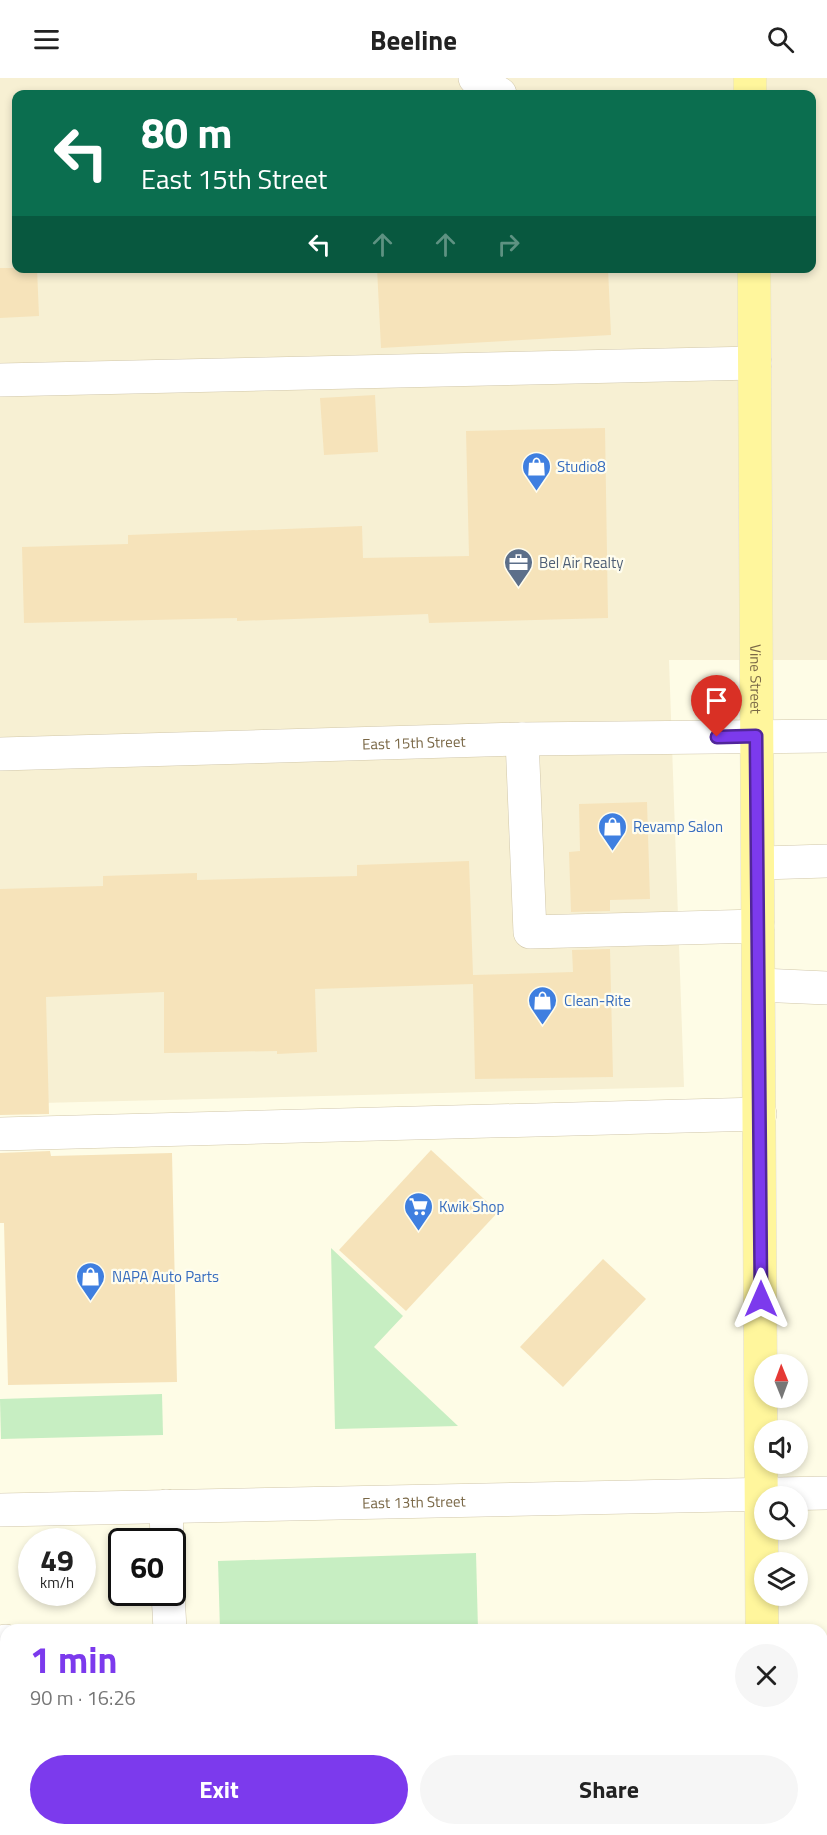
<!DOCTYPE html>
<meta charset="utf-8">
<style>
body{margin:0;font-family:"Titillium Web",sans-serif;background:#f6f6f6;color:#222;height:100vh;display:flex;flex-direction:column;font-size:22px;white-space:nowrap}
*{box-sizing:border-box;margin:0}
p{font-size:20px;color:#767676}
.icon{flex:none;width:33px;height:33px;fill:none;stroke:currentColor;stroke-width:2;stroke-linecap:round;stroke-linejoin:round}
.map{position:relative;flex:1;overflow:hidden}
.details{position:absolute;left:0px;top:1546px;width:828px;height:212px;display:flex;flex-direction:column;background:#fff;border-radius:18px 18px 0 0;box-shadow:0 3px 9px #0003}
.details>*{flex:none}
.hud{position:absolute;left:12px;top:12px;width:804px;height:183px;border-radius:12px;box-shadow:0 3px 9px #0003;background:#0b6e4f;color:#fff;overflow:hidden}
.needle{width:39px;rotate:359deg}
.controls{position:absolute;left:754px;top:1276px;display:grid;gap:12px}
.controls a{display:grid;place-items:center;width:54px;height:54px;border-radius:50%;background:#fff;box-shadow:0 3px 9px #0003;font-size:30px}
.speed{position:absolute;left:18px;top:1450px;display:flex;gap:12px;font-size:30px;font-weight:700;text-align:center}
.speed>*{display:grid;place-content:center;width:78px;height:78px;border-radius:50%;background:#fff;box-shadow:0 3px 9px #0003;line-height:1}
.speed small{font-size:15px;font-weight:400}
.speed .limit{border:3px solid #111;border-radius:9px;background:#fff;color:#111}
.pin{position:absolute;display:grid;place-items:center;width:51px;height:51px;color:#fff;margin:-62px -26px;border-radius:50% 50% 50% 0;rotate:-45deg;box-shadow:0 0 6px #0007}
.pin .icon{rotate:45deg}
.me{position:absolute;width:66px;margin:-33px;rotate:0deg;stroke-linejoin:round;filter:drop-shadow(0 0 4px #0008)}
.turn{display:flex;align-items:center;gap:21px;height:126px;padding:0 30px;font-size:27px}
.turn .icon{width:78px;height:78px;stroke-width:2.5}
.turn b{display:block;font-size:42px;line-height:51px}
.lanes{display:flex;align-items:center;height:57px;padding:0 30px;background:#0003;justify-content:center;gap:30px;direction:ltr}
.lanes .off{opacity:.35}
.round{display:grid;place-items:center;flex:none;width:63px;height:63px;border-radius:32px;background:#f6f6f6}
.summary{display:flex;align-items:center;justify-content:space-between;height:102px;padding:0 30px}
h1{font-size:36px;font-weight:700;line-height:45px;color:#7c3aed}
.button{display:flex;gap:12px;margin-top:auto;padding:12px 30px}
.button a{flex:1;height:69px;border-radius:36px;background:#7c3aed;color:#fff;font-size:24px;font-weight:700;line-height:69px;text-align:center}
.button a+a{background:#f6f6f6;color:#222}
header{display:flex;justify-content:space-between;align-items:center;height:78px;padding:0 30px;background:#fff;font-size:27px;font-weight:700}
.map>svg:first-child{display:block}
.residential{fill:#f7f0d3;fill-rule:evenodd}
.green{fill:#c7eec2}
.building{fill:#f6e3ba}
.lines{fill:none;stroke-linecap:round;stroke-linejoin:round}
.minor-casing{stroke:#d1c7aa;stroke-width:34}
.major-casing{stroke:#e2ded7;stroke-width:34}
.minor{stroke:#fff;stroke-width:33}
.major{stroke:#fff69c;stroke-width:33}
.route-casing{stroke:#51269a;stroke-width:15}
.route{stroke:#7c3aed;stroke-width:10}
.labels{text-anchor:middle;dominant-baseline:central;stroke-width:4.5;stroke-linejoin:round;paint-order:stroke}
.shop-label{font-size:15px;fill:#366cbe;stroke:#fffdee;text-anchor:start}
.service-label{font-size:15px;fill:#4e5e75;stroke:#fffdee;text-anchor:start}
.street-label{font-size:15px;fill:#7a6847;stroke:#fffdee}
</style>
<header><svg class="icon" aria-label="menu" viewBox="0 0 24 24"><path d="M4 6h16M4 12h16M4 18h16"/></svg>Beeline<svg class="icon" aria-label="search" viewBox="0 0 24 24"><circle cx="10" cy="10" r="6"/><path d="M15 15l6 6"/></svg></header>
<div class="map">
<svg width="827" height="1757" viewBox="0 0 827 1757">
<rect width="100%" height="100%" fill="#fefce6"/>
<path class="residential" d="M0 0H827V582H669L684 1009 0 1026ZM16 16H812V190H16Z"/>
<g class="green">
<polygon points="331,1170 403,1238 374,1269 458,1348 335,1351"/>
<polygon points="162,1316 163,1357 1,1361 0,1321"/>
<polygon points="476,1475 478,1552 220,1552 218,1483"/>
</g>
<g class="building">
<polygon points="0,190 37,190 39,238 0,240"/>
<polygon points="377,190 608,190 611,257 381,270"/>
<polygon points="375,317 378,374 324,377 320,320"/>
<polygon points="605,350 608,540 429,545 428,536 237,543 237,540 24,545 22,469 128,466 128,457 362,448 363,480 469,478 466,353"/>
<polygon points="647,724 650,821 610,822 610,833 571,834 569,774 580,773 579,726"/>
<polygon points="469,783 473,897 573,894 572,872 610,871 613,999 475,1001 473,906 315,911 317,974 277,976 277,973 164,975 164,914 46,919 49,1036 0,1037 0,811 103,808 103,798 197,795 197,802 357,798 357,787"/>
<polygon points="431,1072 498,1134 406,1233 339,1172"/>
<polygon points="50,1073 51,1078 172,1075 177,1304 8,1307 4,1145 0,1145 0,1075"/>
<polygon points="603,1181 646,1221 563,1309 520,1269"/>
</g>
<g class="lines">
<defs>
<g id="minor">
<polyline points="475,0 500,16"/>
<polyline points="0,302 755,285"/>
<polyline points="522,661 530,854 758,848"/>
<path id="s1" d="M0 676 522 661 827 658"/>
<polyline points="759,785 827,783"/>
<polyline points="759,907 827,910"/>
<polyline points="0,1056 760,1036"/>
<polyline points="166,1428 167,1464"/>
<path id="s2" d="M0 1432 827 1415"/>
<polyline points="168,1515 170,1552"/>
<polyline points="0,1564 6,1563"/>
<polyline points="822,1725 827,1725"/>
<polyline points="30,1752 30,1757"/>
</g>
<g id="major">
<polyline points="750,0 750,16"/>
<path id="s3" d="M754 190 762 1552"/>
<polyline points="762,1752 762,1757"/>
</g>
</defs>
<use href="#minor" class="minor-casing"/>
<use href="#major" class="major-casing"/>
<use href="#minor" class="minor"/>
<use href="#major" class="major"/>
</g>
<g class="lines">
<defs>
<polyline id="route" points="717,659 756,658 761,1221"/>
</defs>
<use href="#route" class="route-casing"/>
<use href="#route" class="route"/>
</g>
<defs>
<symbol id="shop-pin" viewBox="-11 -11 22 30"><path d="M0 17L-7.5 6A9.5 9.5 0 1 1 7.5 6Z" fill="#3f7fe0" stroke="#fffdee"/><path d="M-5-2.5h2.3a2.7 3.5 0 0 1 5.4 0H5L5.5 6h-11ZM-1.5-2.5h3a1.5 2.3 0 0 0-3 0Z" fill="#fff"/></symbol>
<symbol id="office-pin" viewBox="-11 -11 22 30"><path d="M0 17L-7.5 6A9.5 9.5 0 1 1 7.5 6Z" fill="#5c6f8a" stroke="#fffdee"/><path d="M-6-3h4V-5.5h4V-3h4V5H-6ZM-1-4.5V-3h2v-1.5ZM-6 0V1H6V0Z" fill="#fff"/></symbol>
<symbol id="supermarket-pin" viewBox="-11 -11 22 30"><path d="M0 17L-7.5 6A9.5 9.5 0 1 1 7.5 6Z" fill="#3f7fe0" stroke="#fffdee"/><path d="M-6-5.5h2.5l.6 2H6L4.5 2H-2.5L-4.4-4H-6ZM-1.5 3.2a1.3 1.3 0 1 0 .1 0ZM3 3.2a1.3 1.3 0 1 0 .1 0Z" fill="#fff"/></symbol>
</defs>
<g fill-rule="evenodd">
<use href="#shop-pin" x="520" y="372" width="33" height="45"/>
<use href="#office-pin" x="502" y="468" width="33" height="45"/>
<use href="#shop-pin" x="596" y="732" width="33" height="45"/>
<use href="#shop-pin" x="526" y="906" width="33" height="45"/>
<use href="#supermarket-pin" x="402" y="1112" width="33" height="45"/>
<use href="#shop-pin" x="74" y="1182" width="33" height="45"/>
</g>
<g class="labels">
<g class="shop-label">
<text x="557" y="388">Studio8</text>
<text x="633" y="748">Revamp Salon</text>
<text x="564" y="922">Clean-Rite</text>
<text x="439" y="1128">Kwik Shop</text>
<text x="112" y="1198">NAPA Auto Parts</text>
</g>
<g class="service-label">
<text x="539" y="484">Bel Air Realty</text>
</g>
<g class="street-label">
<text stroke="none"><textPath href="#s3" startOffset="411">Vine Street</textPath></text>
<text stroke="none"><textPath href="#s1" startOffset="414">East 15th Street</textPath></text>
<text stroke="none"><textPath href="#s2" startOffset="414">East 13th Street</textPath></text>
</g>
</g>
</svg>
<div class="controls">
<a><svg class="needle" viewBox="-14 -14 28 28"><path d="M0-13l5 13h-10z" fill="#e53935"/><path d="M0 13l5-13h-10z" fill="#767676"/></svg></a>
<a><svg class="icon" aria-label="sound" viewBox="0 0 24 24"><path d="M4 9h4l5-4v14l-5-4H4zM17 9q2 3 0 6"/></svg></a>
<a><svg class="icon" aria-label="search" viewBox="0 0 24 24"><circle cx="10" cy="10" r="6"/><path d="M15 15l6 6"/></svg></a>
<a><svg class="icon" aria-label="layers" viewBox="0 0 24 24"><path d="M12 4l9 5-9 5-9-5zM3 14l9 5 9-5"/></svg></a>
</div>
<div class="speed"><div>49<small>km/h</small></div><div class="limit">60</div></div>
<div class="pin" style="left:717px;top:659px;background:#d93025"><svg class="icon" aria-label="arrive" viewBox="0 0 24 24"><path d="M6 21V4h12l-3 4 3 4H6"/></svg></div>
<svg class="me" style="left:761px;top:1221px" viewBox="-20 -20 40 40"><path d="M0-17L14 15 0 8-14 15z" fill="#7c3aed" stroke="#fff" stroke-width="4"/></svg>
<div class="hud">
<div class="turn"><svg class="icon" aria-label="left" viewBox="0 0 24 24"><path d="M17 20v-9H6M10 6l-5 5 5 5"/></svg><div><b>80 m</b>East 15th Street</div></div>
<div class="lanes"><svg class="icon" aria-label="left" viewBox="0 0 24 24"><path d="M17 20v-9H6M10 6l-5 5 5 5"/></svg><svg class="icon off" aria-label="ahead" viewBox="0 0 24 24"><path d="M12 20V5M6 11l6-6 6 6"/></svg><svg class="icon off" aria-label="ahead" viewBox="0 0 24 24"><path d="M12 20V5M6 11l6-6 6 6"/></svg><svg class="icon off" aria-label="right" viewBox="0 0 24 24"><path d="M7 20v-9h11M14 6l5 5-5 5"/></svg></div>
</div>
<section class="details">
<div class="summary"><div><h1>1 min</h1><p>90 m · 16:26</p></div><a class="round"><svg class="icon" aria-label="close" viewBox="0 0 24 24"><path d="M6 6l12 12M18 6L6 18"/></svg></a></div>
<div class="button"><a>Exit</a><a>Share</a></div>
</section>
</div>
